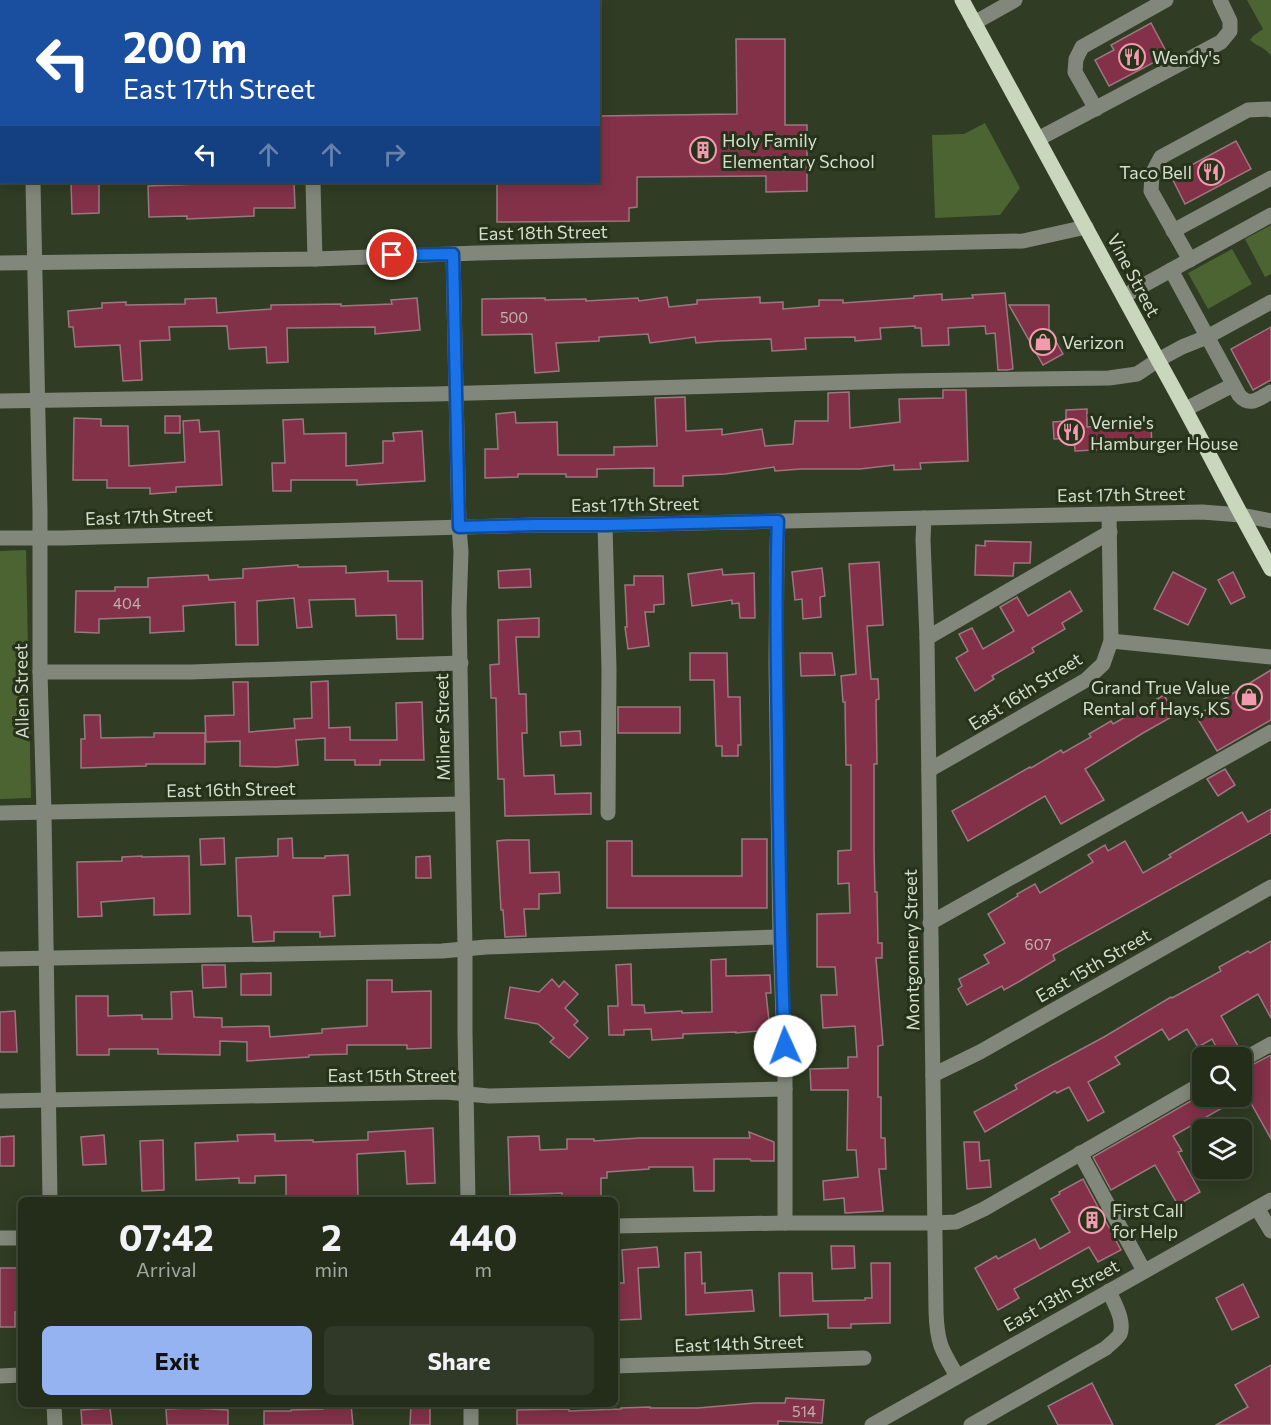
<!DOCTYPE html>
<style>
body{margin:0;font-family:Commissioner,sans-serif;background:#303927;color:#f1f3f6;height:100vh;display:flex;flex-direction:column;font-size:22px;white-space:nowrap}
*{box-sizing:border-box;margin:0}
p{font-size:20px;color:#a3a8a2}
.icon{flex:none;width:33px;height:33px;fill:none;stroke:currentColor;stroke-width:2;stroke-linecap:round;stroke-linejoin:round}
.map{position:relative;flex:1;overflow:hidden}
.side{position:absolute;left:18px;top:1197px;width:600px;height:210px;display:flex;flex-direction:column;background:#242d1a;border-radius:9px;box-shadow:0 3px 15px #0003,0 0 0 2px #414939}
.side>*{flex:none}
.top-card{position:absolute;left:0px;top:0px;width:600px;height:183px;box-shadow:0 3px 15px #0003,0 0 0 2px #414939;background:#1a4fa0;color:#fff;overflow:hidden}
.tools{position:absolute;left:1192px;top:1047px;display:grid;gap:12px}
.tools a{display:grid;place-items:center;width:60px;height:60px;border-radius:9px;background:#242d1a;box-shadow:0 3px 15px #0003,0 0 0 2px #414939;font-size:30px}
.pin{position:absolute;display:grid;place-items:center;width:51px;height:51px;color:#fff;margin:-26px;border:3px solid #fff;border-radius:50%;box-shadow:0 2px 6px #0007}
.me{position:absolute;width:66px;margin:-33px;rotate:358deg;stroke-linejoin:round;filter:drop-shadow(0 0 4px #0008)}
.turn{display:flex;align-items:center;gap:21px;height:126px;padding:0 24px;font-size:27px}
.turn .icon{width:78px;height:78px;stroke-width:2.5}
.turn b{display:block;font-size:42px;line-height:51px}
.lanes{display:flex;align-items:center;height:57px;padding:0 24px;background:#0003;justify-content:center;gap:30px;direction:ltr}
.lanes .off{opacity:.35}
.eta{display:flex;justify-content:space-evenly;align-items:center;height:102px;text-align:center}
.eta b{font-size:36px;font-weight:700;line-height:42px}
.cta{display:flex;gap:12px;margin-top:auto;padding:12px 24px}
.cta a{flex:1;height:69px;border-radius:9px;background:#95b2f1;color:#111;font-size:24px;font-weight:700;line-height:69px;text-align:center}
.cta a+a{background:#303927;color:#f1f3f6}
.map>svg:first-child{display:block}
.green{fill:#4c6332}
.building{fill:#823148;stroke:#9b787f;stroke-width:1.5}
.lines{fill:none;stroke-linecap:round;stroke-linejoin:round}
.minor{stroke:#81877a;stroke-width:15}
.major{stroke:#c9d7bc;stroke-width:15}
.route-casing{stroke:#114b97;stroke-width:15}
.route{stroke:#1a73e8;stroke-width:10}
.labels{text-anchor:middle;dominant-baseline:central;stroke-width:6;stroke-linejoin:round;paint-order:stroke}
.number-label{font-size:15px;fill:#c0b2ac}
.poi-label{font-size:18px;fill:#d5ddcd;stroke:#263219;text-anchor:start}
.street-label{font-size:18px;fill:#d5ddcd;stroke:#263219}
</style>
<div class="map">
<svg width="1271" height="1425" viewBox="0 0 1271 1425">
<rect width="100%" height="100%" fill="#303c23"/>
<g class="green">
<path d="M1247 0H1271V56C1264 46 1259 48 1250 40L1253 36 1263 29Z"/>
<polygon points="985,123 1020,188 1000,215 935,218 932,135 964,134"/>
<polygon points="1271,225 1271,274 1265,277 1245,239"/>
<polygon points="1232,249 1252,284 1208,309 1188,273"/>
<polygon points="26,550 31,798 0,799 0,551"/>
</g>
<g class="building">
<polygon points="1151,23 1168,55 1109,86 1095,60 1114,50 1111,45"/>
<polygon points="736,39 785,39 785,125 807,125 807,191 766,192 766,176 637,177 637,207 629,208 629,221 497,222 497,182 598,182 598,116 737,114"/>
<polygon points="1236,141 1251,169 1185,204 1171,176"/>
<polygon points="71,182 99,182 99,213 72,214"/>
<polygon points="226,182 294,182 295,208 254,208 254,216 187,219 187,216 149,217 148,186 226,183"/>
<polygon points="1005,293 1013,369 1007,370 998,370 995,333 986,334 985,326 948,328 949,345 922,346 921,328 915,328 915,326 880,328 881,339 855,341 855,337 805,338 806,349 772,351 771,339 719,341 696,343 695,337 650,343 648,334 599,337 599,341 556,343 559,371 535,373 532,334 482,335 482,299 545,298 545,300 586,299 586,301 638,298 639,301 667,297 669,307 697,304 697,300 760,297 760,303 783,302 783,309 819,306 819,300 843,300 843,303 914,298 914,296 942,294 942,300 973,298 972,295"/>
<polygon points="216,298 217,313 271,309 271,305 341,304 341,306 392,304 391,300 417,298 420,330 375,334 375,327 287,328 288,362 267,363 266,347 229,349 227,326 169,327 170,340 140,341 142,380 123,381 120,345 75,347 73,327 69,327 68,311 102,308 102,303 126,302 126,305 185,304 185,299"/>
<polygon points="1009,305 1049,305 1049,329 1063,354 1043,365"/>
<polygon points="1271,327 1271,380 1253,390 1231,349"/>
<polygon points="943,390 966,390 968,461 920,463 921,469 894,470 894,465 860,469 801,469 775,471 774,467 725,474 683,476 683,486 654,486 654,468 597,469 597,477 566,477 566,474 518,474 518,477 485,478 485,449 498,449 496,414 515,412 516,423 557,422 558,455 614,455 614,447 657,446 655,398 685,397 686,431 722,429 722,435 762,429 765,446 793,444 795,421 828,421 828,393 849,392 850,428 900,422 899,399 943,398"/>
<polygon points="1087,409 1087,427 1151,424 1152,447 1075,451 1074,438 1054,439 1053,422 1066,421 1066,410"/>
<rect x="165" y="416" width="15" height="17"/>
<polygon points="74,418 101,419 101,426 128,426 129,466 185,462 183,421 199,420 200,432 219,431 222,485 176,487 176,492 150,494 150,488 107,488 107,480 73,480"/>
<polygon points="303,419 304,434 346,433 346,466 383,463 383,441 394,441 393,433 422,431 425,481 357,485 357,480 291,480 291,491 273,491 272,463 285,463 283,420"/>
<polygon points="985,541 1031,542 1030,563 1014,563 1013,576 975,575 976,545 985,546"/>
<polygon points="879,562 883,625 867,626 871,679 878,679 879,699 876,700 877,764 874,764 874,850 875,892 877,892 878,943 882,943 882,958 876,958 883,1045 878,1046 878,1097 881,1097 881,1138 885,1138 886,1169 879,1169 883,1211 845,1213 844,1198 824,1200 823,1181 858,1177 856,1150 847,1150 848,1090 811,1090 810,1069 848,1068 848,1057 857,1057 855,1026 823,1028 821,995 837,995 835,967 817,967 817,914 850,913 849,883 838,884 838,851 851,850 851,765 846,765 845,702 843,702 841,676 856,674 849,564"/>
<polygon points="298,565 298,567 346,566 346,573 388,571 388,581 422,581 423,639 397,639 396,615 356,616 355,599 309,600 312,627 297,628 294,598 257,601 258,645 236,645 235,602 183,606 184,631 150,633 150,617 99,619 99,633 75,632 76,591 115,591 115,587 148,587 148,578 208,575 209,580 243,578 243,569"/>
<polygon points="822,568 825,596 820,597 821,617 803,619 802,599 795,600 792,572"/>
<polygon points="530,569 531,587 499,588 498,571"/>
<polygon points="722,569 723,575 754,573 755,618 740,618 739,603 732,604 732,600 692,606 688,574"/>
<polygon points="1173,572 1206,589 1188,625 1154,609"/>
<polygon points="1233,572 1245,597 1231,604 1218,580"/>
<polygon points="634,576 663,576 664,604 654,605 654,612 645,612 649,646 628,649 625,627 627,627 625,585 634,585"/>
<polygon points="1070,591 1082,611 1062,623 1065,629 1032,648 1034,652 992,676 994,679 975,691 956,658 968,651 959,634 972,628 983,649 1014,631 1000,607 1017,597 1028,616"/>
<polygon points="539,618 539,637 516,637 519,694 526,694 527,733 522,733 524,776 554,775 555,794 591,793 591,814 505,816 504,779 498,779 496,698 491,698 490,665 499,664 498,620"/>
<polygon points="690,653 727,653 728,697 740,697 741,745 738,745 738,756 722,756 722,746 716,746 714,680 690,680"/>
<polygon points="800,653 832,653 835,675 801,676"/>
<polygon points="1271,670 1271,720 1217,751 1196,716"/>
<polygon points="328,681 329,728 350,727 350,740 397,740 396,703 422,702 424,760 380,760 380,765 355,765 355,760 325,760 325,738 296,740 298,765 277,767 240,766 240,741 206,742 205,716 234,715 233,682 248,682 249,732 295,728 294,719 312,718 311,682"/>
<polygon points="1164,695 1175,715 1143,733 1085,769 1104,800 1061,824 1045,796 968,841 952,811 1030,767 1031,768 1061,750 1063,753 1091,737 1089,734 1111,721 1113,724"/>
<rect x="618" y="707" width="62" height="26"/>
<polygon points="84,715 100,715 101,738 154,737 154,733 205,733 205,764 146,764 146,766 81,768 81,739 85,739"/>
<polygon points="580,731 581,745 561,746 560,732"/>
<polygon points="1225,769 1235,785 1218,796 1207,779"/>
<polygon points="1271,809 1271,833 1053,955 1055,960 1020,981 1004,990 1002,986 967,1005 958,989 962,986 959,979 989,963 984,955 1005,943 988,914 1018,896 1017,894 1035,884 1040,893 1093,862 1088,855 1105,845 1108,851 1125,841 1143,873 1171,857 1169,855 1242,812 1248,822"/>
<polygon points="224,838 225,864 201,865 200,839"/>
<polygon points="292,838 293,858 325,858 325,856 348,855 350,895 333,896 335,936 320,937 320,932 274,932 274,941 253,942 251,916 238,916 236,858 278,856 278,839"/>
<polygon points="742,839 767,839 767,908 607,908 607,841 632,841 632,876 742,876"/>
<polygon points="506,840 529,840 530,873 559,872 560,893 539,894 539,909 524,909 526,936 505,937 503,910 501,910 497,841"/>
<polygon points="142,856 142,857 189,856 190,914 154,915 154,898 101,902 102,916 78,917 77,862 122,861 122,857"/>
<polygon points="430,856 431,878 416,878 416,857"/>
<polygon points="1271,941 1271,1018 1258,994 1221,1016 1238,1046 1221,1056 1212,1039 1198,1047 1187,1029 1169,1040 1162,1029 1115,1057 1120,1064 1088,1082 1104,1112 1088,1121 1069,1087 1057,1093 1055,1091 985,1132 974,1112 1017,1089 1015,1085 1104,1037 1171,997 1172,998 1221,971 1219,967 1248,951 1250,953"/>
<polygon points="726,959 726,976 770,975 771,993 766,993 770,1030 736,1033 736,1032 683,1034 683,1038 652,1040 651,1029 624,1030 624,1035 609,1035 608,1006 618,1006 616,965 631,964 632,1005 644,1005 645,1013 682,1011 682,1013 712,1012 711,960"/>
<polygon points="202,965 225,965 226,987 203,988"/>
<polygon points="271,973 271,995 241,995 241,974"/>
<polygon points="552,979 559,987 564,981 578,994 565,1008 578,1021 574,1025 588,1038 569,1058 550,1042 554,1038 538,1024 505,1018 510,987 539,992"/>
<polygon points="367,980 392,980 392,992 431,991 431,1048 407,1049 407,1045 347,1045 347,1054 309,1055 309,1057 247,1061 247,1042 220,1041 220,1055 158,1054 158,1049 109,1049 109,1055 77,1055 76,996 108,996 108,1016 142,1015 142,1019 172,1019 171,992 192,991 194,1017 222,1018 222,1027 269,1026 270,1037 322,1033 322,1029 367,1026"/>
<polygon points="15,1011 17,1052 0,1052 0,1012"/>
<polygon points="1271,1055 1271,1139 1242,1087 1242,1070"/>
<polygon points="1203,1094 1203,1096 1243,1096 1173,1136 1182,1151 1178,1152 1200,1192 1178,1205 1155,1165 1111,1190 1093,1157"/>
<polygon points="433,1128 435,1183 407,1184 405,1151 357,1154 358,1199 286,1200 286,1175 255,1176 255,1183 239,1183 239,1178 196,1180 195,1143 238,1141 237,1135 275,1134 275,1141 313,1140 313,1142 368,1140 368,1132"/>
<polygon points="749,1132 774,1142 774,1161 751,1161 750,1159 714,1159 714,1191 694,1191 693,1167 649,1167 649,1169 607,1172 607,1178 601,1178 601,1200 562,1200 562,1193 510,1195 508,1137 539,1136 540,1150 567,1149 567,1139 594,1139 594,1141 639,1138 750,1138"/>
<polygon points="104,1135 106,1164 83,1165 81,1137"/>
<polygon points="14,1136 14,1166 0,1166 0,1137"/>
<polygon points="163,1140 164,1190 142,1191 140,1141"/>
<polygon points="964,1142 979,1142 980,1161 989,1160 991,1187 967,1189"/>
<polygon points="1083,1179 1121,1250 1098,1262 1089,1247 1014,1289 1019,1298 998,1310 975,1268 996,1256 998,1259 1035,1239 1040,1249 1070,1232 1051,1199 1060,1194 1059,1192"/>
<polygon points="831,1246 854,1246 855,1268 832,1269"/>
<polygon points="657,1247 659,1267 638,1268 641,1319 617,1320 615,1283 624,1283 622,1250"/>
<polygon points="701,1252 702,1284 705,1283 705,1293 752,1290 754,1311 686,1315 685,1253"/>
<polygon points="871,1263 890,1263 890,1323 851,1324 851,1328 828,1328 828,1314 780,1316 779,1273 812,1273 813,1301 865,1300 865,1298 872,1298"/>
<polygon points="0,1268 20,1268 21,1312 15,1312 15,1327 0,1327"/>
<polygon points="1243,1284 1259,1317 1232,1330 1216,1298"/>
<polygon points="1271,1365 1271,1425 1216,1425 1248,1407 1235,1385"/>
<polygon points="1092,1383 1113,1425 1058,1425 1048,1406"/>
<polygon points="786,1398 824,1400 822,1423 778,1421 778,1425 517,1425 517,1410 569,1409 569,1411 621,1409 621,1408 650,1407 650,1408 698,1408 755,1403 785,1403"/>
<polygon points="335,1404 351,1404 353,1425 264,1425 264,1411 291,1411 291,1410 323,1409 323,1405"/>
<polygon points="411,1404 430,1405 430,1425 410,1425"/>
<polygon points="110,1408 112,1425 82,1425 81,1410"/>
<polygon points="193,1408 228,1410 228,1425 167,1425 166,1409"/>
</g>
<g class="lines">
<g class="minor">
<polyline points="32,0 32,2"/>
<polyline points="974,23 1015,0"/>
<polyline points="1096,109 1075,72 1076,59 1082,47 1166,0"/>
<polyline points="0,123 2,123"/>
<polyline points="1038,139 1221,42 1230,31 1230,21 1220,0"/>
<polyline points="33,182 40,512 40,672 44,812 50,1200"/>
<polyline points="313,182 315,259"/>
<polyline points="1173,231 1271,178"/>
<polyline points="453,254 459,527 461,552 459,610 465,949 465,1033 468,1200"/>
<polyline points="1190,260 1151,191 1152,174 1161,157 1248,110 1269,109 1271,110"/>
<polyline points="0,263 315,259 478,253 1023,241 1086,227"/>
<path d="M1171 270 1239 395C1250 408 1259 398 1271 392"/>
<polyline points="1124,296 1271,215"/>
<polyline points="0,401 435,394 899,381 1109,378 1137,374 1158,360 1182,347 1207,337 1271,302"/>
<polyline points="1186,409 1233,385"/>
<path d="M924 518 923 540 927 638 936 1311C937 1343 941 1349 957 1376"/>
<polyline points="778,521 777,548 776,664 780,937 785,1068 785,1223"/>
<polyline points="605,525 609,669 608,813"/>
<polyline points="0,538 62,538 537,525 605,525 1202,512 1241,515 1271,521"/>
<polyline points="927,638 1110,532"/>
<polyline points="1111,641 1271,657"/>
<polyline points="40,672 191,672 461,663"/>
<polyline points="929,770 945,761 1086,680 1103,664 1111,641 1109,514"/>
<polyline points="0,813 462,804"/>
<polyline points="930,923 1271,732"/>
<polyline points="0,959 442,951 486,947 780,937"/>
<polyline points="1242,1060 1271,1044"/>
<polyline points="933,1075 980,1052 1271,887"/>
<polyline points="0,1101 446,1092 489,1096 785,1089"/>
<polyline points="1080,1153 1144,1271"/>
<polyline points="1257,1208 1271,1231"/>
<polyline points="615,1226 785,1223 934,1223 956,1222 984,1209 1203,1083"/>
<polyline points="0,1238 21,1238"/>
<polyline points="615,1366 864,1358"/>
<polyline points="0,1376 21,1375"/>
<polyline points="54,1404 55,1425"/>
<polyline points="471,1425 471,1404"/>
<polyline points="872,1425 1271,1200"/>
<path d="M971 1425 1106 1348C1110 1344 1117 1339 1120 1334 1125 1320 1114 1303 1109 1291"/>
</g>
<path class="major" d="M962 0 1158 360C1197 429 1232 500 1271 569"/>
</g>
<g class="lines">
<defs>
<path id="route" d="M392 255 453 254 459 527 537 525H605L778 521C775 594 777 667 778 740 779 842 780 944 785 1046"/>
</defs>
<use href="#route" class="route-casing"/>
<use href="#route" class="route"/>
</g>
<defs>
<symbol id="restaurant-ring" viewBox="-11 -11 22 22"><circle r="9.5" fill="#263219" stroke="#f29aae" stroke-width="1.5"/><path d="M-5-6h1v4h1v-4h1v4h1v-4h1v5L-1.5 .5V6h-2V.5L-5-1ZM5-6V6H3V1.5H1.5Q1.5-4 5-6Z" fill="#f29aae"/></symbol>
<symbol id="building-ring" viewBox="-11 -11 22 22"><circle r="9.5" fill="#263219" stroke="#f29aae" stroke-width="1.5"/><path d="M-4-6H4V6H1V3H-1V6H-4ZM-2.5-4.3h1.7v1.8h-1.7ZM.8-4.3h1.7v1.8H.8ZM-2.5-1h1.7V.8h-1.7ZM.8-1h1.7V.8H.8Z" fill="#f29aae"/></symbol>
<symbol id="shop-ring" viewBox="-11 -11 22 22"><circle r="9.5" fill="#263219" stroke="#f29aae" stroke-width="1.5"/><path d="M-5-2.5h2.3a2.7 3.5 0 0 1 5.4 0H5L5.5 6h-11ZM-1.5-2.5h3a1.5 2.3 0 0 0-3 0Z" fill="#f29aae"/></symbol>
</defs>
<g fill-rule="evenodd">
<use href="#restaurant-ring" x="1117" y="42" width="30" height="30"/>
<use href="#building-ring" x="688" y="135" width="30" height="30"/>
<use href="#restaurant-ring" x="1196" y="157" width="30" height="30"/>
<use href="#shop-ring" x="1028" y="327" width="30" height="30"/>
<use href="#restaurant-ring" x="1056" y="417" width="30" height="30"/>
<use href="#shop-ring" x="1234" y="682" width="30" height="30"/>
<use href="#building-ring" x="1077" y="1205" width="30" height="30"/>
</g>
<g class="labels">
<g class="number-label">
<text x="514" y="317">500</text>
<text x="127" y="603">404</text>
<text x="1038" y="944">607</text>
<text x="804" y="1411">514</text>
</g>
<g class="poi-label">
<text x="1152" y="57">Wendy's</text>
<text x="722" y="140">Holy Family<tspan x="722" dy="21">Elementary School</tspan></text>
<text x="1192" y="172" text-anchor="end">Taco Bell</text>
<text x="1062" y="342">Verizon</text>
<text x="1090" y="422">Vernie's<tspan x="1090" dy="21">Hamburger House</tspan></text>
<text x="1230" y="687" text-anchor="end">Grand True Value<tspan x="1230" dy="21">Rental of Hays, KS</tspan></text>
<text x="1112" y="1210">First Call<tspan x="1112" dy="21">for Help</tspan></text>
</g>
<g class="street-label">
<text transform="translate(543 232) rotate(-1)">East 18th Street</text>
<text transform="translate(1134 275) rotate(62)">Vine Street</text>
<text transform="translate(1121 494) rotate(-1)">East 17th Street</text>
<text transform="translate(635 504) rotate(-1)">East 17th Street</text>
<text transform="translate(149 516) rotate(-2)">East 17th Street</text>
<text transform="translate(21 691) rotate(-91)">Allen Street</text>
<text transform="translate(1025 691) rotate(-32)">East 16th Street</text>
<text transform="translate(442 727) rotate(-91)">Milner Street</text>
<text transform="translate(231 789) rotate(-1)">East 16th Street</text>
<text transform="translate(911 950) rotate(-91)">Montgomery Street</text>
<text transform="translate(1093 965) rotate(-30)">East 15th Street</text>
<text x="392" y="1075">East 15th Street</text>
<text transform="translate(1061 1295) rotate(-29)">East 13th Street</text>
<text transform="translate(739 1343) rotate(-2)">East 14th Street</text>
</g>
</g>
</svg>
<div class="tools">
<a><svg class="icon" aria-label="search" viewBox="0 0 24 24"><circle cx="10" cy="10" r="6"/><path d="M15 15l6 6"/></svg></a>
<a><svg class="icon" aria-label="layers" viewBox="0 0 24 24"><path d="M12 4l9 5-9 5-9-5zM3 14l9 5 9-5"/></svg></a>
</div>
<div class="pin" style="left:392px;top:255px;background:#d93025"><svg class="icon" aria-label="arrive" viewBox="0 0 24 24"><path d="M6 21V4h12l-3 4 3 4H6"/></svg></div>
<svg class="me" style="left:785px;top:1046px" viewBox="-20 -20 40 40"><circle r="19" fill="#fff"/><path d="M0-13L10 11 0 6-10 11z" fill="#1a73e8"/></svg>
<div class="top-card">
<div class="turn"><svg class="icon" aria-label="left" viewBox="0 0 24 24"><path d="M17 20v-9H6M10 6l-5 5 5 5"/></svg><div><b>200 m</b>East 17th Street</div></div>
<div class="lanes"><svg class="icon" aria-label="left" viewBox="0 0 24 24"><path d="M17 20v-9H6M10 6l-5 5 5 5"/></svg><svg class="icon off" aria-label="ahead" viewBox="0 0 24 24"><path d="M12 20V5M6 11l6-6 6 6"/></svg><svg class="icon off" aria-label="ahead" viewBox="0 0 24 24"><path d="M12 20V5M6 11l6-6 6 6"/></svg><svg class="icon off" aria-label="right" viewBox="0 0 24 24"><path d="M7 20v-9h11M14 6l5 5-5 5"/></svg></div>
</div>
<section class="side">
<div class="eta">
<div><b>07:42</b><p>Arrival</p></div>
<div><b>2</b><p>min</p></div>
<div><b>440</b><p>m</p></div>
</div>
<div class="cta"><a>Exit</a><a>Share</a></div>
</section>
</div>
